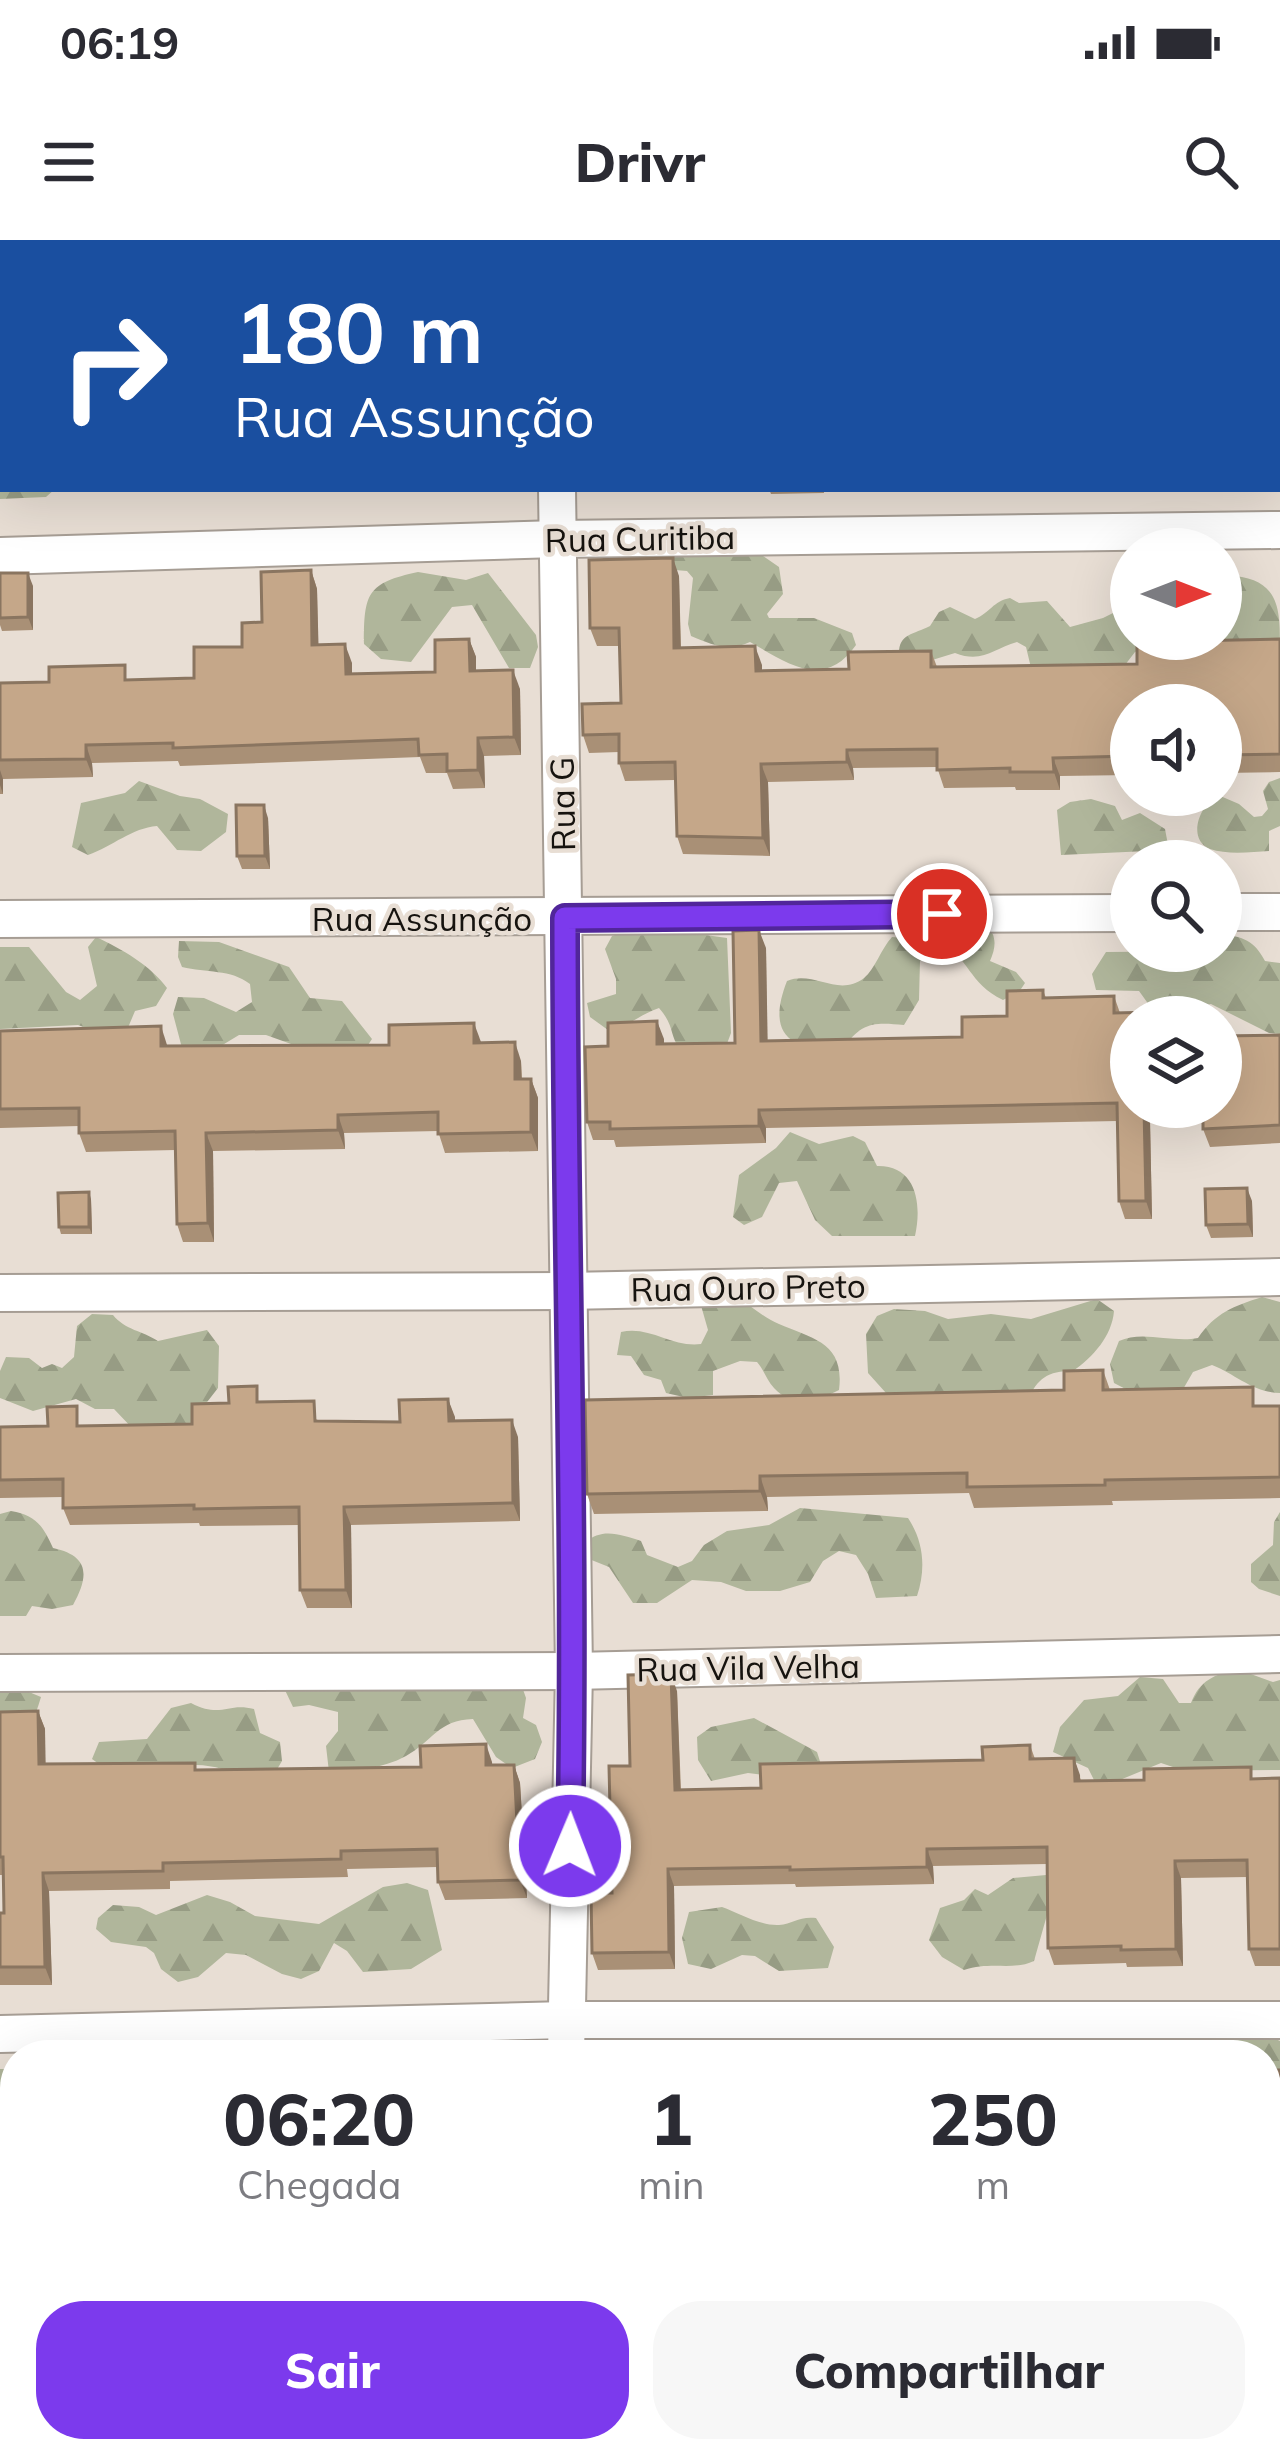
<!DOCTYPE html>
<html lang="pt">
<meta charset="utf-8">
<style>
body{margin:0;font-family:Mulish,sans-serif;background:#f7f7f7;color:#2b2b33;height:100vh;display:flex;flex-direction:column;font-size:45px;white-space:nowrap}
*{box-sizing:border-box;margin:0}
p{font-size:39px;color:#7c7c81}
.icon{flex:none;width:66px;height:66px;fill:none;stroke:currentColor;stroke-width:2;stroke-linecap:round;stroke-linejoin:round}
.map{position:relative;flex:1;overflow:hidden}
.sheet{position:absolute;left:0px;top:1800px;width:1281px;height:423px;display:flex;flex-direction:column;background:#fff;border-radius:48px 48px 0 0;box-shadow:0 12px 48px #0002}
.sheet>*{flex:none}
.guide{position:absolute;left:0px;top:0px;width:1281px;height:252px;box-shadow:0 12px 48px #0002;background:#1a4fa0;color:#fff;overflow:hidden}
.needle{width:78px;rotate:90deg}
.controls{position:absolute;left:1110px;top:288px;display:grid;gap:24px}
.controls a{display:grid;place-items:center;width:132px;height:132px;border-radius:50%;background:#fff;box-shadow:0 12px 48px #0002;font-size:60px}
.pin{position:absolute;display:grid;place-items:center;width:102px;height:102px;color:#fff;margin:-51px;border:6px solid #fff;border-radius:50%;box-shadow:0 3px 12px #0007}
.me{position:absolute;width:132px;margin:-66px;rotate:1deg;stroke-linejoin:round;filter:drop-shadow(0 0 9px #0008)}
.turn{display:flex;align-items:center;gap:42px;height:252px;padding:0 36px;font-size:54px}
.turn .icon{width:156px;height:156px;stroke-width:2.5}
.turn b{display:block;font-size:84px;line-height:102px}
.eta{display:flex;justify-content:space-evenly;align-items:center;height:204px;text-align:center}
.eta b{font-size:72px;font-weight:800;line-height:84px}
.button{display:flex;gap:24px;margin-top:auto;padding:24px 36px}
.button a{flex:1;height:138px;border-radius:48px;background:#7c3aed;color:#fff;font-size:48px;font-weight:800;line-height:138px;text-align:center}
.button a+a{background:#f7f7f7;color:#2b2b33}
.status{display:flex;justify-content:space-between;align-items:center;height:84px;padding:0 60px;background:#fff;direction:ltr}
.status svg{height:33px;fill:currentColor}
header{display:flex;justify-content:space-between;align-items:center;height:156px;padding:0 36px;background:#fff;font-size:54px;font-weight:800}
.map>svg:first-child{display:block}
.forest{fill:url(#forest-firs)}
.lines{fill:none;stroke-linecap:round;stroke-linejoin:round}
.street-casing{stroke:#a69d94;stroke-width:40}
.street{stroke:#fff;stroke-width:36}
.wall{fill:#a99076}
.shaded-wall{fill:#8a7560}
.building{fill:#c5a789;stroke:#8a7560;stroke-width:3}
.route-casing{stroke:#51269a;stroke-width:30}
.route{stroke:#7c3aed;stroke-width:21}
.labels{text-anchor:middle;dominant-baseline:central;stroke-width:9;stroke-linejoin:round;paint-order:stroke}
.street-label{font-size:33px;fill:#16130f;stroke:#e8ded4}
</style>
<div class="status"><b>06:19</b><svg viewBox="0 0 49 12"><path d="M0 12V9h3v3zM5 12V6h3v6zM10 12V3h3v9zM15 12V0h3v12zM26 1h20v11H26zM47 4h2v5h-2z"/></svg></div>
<header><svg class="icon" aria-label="menu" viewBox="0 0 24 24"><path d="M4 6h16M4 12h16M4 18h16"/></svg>Drivr<svg class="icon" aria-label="search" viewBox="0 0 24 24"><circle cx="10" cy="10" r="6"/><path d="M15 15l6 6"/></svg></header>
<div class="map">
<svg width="1280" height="2222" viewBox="0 0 1280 2222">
<defs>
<pattern id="forest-firs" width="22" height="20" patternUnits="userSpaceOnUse" patternTransform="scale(3)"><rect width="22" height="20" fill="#b0b69b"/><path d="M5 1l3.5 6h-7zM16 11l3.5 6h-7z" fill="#979c84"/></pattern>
</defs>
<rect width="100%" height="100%" fill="#e8ded4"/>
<g class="forest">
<polygon points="1119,0 1280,0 1280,39 1278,3"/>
<polygon points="0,185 3,249 55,249 46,257 0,259"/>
<path d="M605 312 760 314 779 327 783 354 767 374 769 378H814L852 393 856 405C824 451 787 423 750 402 728 412 713 405 691 396L688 384 693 338 687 331 601 324Z"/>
<path d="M418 332 466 340 488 333 536 395 538 407 530 428H509L472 365 452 367 411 422 381 419 364 404C364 353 367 343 418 332Z"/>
<path d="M1235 336C1280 341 1280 370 1280 408L1147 407 1135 412 1125 425 1033 436 1026 407 1017 402C994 408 983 424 955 413L929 421 899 416C898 393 913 395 930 386L939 372 950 367 975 379C990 373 993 361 1010 358L1019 363 1047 361 1070 387 1103 378 1131 364V399H1221V346Z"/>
<path d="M1280 538V586L1269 591V611C1252 612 1227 615 1210 609 1186 599 1200 564 1218 555L1239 564 1254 577 1262 576 1268 569 1263 551 1269 542Z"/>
<path d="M139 541 180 556 200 559 228 574 226 592 201 611 177 610 157 586C132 588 113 606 88 615L72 607 81 563 125 553Z"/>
<polygon points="1091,559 1115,566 1122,580 1140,573 1165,589 1169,610 1061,615 1057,570 1070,562"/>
<path d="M964 680C992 681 1001 697 990 721L1016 732 1025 743 1019 752 1003 760C968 743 969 717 944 707L920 721 919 760 904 785C874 782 861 782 843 809 793 812 765 797 787 741 814 730 838 758 864 738 875 729 881 709 892 697L930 700Z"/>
<path d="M642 686 727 698 731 793 725 809H680C669 795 675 786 659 768 639 775 628 787 608 790L590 777 587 763 616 754V739L605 709 612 696Z"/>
<path d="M1221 694C1243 697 1254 700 1265 721L1280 723V794L1269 793 1211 764 1172 771 1152 769 1139 751 1096 750 1092 734 1106 712 1221 711Z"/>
<path d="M96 697C122 709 151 726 167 748L156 766 135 771 127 790 111 797 78 785 0 789V707H29L66 752 80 760 97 746 88 707Z"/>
<path d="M179 701 219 702 289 727 310 758 342 761 372 799 364 811 305 809 266 795H239L201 818 182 808 173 774 178 757 204 758 236 772 252 762 250 744C231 729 206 733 182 727L178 717Z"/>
<path d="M790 892 819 904 853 896 865 902 877 926C917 925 922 965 915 996H832L815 980 797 941 779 943 762 977 744 985 733 977 739 935 776 908Z"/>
<path d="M736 1057C750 1065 764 1078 779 1084 814 1099 845 1103 839 1150 817 1161 793 1169 774 1148 767 1141 764 1130 757 1122L740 1121 713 1131V1155L688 1158 666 1153 661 1140 644 1135 631 1116 617 1115 621 1092C649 1085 673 1108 701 1104L708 1090 700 1062Z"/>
<path d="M1262 1057 1280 1062V1153C1252 1152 1237 1135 1212 1125L1193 1132 1182 1151 1139 1156 1114 1143 1110 1124 1119 1101C1142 1090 1172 1103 1198 1098 1215 1073 1234 1066 1262 1057Z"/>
<path d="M1097 1059 1114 1071C1112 1096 1093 1117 1073 1131 1047 1131 1038 1138 1027 1161H907L886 1153 868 1133 866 1094 877 1076 894 1069 925 1071 948 1079 991 1074 1031 1079Z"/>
<path d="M92 1074 113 1075C125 1090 143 1091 158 1101L207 1090 219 1106 218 1148 183 1193 134 1190 114 1169H95L76 1159 33 1171 0 1158V1131L6 1117 29 1118 42 1128 52 1124 62 1128 74 1117 77 1086Z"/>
<path d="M800 1268 908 1278C924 1302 926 1329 917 1356L876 1358 868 1334 856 1315 839 1311 823 1321 810 1342 780 1351H746L721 1342 692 1340 657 1363H633L609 1327 589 1319 585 1303C602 1287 621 1295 641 1301L647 1315 678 1327 692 1321 704 1305 727 1291 769 1285Z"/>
<path d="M11 1271C36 1275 43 1286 53 1308 90 1316 89 1336 73 1365L52 1369 32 1366 26 1376H0V1274Z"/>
<polygon points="1280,1272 1280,1356 1259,1349 1251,1342 1251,1324 1273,1305 1274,1282"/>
<path d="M1237 1429 1273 1442 1280 1440V1530L1185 1531 1161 1523 1115 1542 1096 1544 1088 1528 1053 1512 1060 1487 1084 1460 1118 1456 1140 1437 1163 1439 1179 1463H1191C1200 1440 1214 1435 1237 1429Z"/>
<path d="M519 1438 526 1458 523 1478 536 1485 542 1502 535 1519 512 1528 496 1517 473 1479C438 1480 433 1501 406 1516 382 1529 355 1531 329 1532L326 1506 338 1491V1472L309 1465 293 1467 284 1448Z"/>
<polygon points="0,1440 41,1457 35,1476 0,1486"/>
<path d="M191 1463C222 1479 227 1462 254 1469L260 1493 280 1502 282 1521 276 1531 239 1537C205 1514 150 1530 110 1532L92 1519 99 1502 147 1499 171 1468Z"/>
<polygon points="754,1478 817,1512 824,1534 789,1538 748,1533 711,1541 698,1520 697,1497 711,1487"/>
<path d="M1057 1634 1059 1660 1047 1675 1034 1721C1013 1731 991 1721 964 1730L942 1717 929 1700 940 1668 964 1660 975 1649 988 1655 1013 1638Z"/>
<polygon points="407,1643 428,1650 442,1710 411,1729 363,1732 347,1711 334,1703 319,1731 301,1739 282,1734 246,1715 226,1713 198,1737 178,1742 161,1729 154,1713 146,1707 111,1702 96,1689 98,1678 113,1665 139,1667 156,1675 207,1655 230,1662 255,1676 319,1684 383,1647"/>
<path d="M722 1667C739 1673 760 1686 779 1685 793 1684 799 1676 816 1678L834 1707 828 1728 779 1731 755 1716 742 1715 711 1729 688 1724 682 1698 689 1672Z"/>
<path d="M1175 1792C1210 1809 1247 1784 1280 1801V1831L1266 1829V1815C1213 1815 1164 1813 1111 1813L1109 1796Z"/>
<polygon points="422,1801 440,1815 341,1815 359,1804 388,1811"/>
<rect x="0" y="1829" width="15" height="88"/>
</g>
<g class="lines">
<defs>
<g id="street">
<polyline points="556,0 556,3"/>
<polyline points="557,249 574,1431 566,1815"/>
<polyline points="0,316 557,299 1280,290"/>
<polyline points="1221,672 1280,672"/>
<polyline points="0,679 1131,673"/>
<polyline points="0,1053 566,1051 1280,1037"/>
<polyline points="0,1433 574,1431 1280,1414"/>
<polyline points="0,1794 566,1780 1280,1780"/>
<polyline points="1266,2137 1280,2136"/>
<polyline points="0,2168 15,2168"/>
<polyline points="563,2222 563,2208"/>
</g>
</defs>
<use href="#street" class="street-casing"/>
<use href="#street" class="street"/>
</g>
<g class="wall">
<rect x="0" y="68" width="3" height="107"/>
<polygon points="769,249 824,249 824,253 771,254"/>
<polygon points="887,249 947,249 947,250 888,251"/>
<polygon points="311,330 317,349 318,405 352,423 352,434 435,432 469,399 476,417 476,431 520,449 521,515 484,516 485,548 453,549 447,533 426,533 420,517 180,526 178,521 92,523 93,537 3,539 3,554 0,554 0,443 194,438 242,407"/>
<polygon points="0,333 33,346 33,390 2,391 0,385"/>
<polygon points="679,336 681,408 762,425 762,431 849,429 931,411 937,427 1137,424 1280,399 1280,532 1221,533 1221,465 1131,465 1131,535 1060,536 1060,550 1016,550 1015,547 944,548 937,527 853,528 854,540 768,542 770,616 683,614 677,596 675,540 625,541 619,523 619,512 589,513 583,495 621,463 620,406 597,406 590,388"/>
<polygon points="268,578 270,629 242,629 237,616"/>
<polygon points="766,708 767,801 962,797 1007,776 1043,750 1046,758 1114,756 1120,773 1131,867 1221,867 1280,795 1280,903 1210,907 1203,889 1203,881 1150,881 1152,979 1125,979 1119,961 1117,881 766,888 766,903 616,907 614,900 593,900 587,882 608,806 657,781 664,804 735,803"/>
<polygon points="0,791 167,806 481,803 521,821 522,839 531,839 538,858 538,911 445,913 438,891 344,893 345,909 213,911 214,1002 183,1002 177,984 175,910 86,912 79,893 79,886 0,888"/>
<polygon points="91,959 92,994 61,994 59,987"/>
<polygon points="1252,961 1253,997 1211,998 1206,985"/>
<polygon points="1103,1130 1110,1150 1260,1166 1280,1166 1280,1258 1112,1261 1113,1265 974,1268 969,1253 767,1257 768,1271 594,1274 587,1254 1064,1150"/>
<polygon points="448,1159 455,1180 518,1197 520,1281 351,1285 352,1368 307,1368 300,1350 299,1285 200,1286 199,1283 70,1285 63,1268 63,1257 0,1258 0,1187 192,1184 263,1162 321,1181 400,1182"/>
<polygon points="677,1451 681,1550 761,1548 983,1520 1030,1505 1035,1519 1074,1518 1081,1541 1280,1538 1280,1726 1255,1726 1249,1709 1248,1637 1181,1638 1183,1726 1127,1727 1126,1723 1054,1725 1048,1708 1047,1624 933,1626 934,1644 796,1647 795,1644 674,1646 675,1729 598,1730 592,1713 612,1653 630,1526"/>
<polygon points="38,1471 45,1489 45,1524 197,1530 421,1527 492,1522 492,1525 514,1525 520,1543 527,1658 445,1660 438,1642 438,1627 347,1629 348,1637 170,1641 170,1649 49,1651 52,1745 0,1745 0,1673 4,1673 3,1635 0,1635 0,1472"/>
<polygon points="1266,1830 1280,1830 1280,1920 1267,1921 1266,1918"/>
<polygon points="0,1904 15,1904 15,2008 7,2008 8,2033 0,2033"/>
</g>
<g class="shaded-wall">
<polygon points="673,318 679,336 681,426 674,408"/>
<polygon points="311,330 317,349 319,423 312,405"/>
<polygon points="28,333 33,346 33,390 28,377"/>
<polygon points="469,399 476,417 476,449 470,431"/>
<polygon points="345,404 352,423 352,452 346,434"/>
<polygon points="755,406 762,425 762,449 756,431"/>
<polygon points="513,430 520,449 521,515 514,497"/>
<polygon points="478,498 484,516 485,548 478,530"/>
<polygon points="86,505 92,523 93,537 86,519"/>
<polygon points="847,510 853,528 854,540 847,522"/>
<polygon points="1053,518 1060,536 1060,550 1054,532"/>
<polygon points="761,524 768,542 770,616 763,598"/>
<polygon points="0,530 3,539 3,554 0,545"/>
<polygon points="264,565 268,578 270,629 265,616"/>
<polygon points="759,690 766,708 768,819 761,801"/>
<polygon points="657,781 664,799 664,822 657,804"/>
<polygon points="474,783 481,802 481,822 474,803"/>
<polygon points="161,786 167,805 168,825 161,806"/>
<polygon points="515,802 521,821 522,858 515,839"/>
<polygon points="531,839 538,858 538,911 531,892"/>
<polygon points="1144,867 1150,881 1152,979 1146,961"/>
<polygon points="759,870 766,888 766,903 759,886"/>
<polygon points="338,875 344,893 345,909 338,890"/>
<polygon points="206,893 213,911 214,1002 208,983"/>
<polygon points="1247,948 1252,961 1253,997 1248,984"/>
<polygon points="89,952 91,959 92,994 89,987"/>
<polygon points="448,1159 455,1177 455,1198 449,1181"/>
<polygon points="512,1180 518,1197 520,1281 513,1263"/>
<polygon points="760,1236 767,1257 768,1271 760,1251"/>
<polygon points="344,1267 351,1285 352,1368 346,1350"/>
<polygon points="671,1434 677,1451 681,1567 675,1550"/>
<polygon points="38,1471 45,1489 46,1542 39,1524"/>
<polygon points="486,1504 492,1522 493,1543 486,1525"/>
<polygon points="1074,1518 1080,1535 1081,1558 1075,1541"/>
<polygon points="514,1525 520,1543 527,1658 520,1640"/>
<polygon points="927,1609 933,1626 934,1644 927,1627"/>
<polygon points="1175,1621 1181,1638 1183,1726 1176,1709"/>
<polygon points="668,1629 674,1646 675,1729 669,1712"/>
<polygon points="43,1633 49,1651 52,1745 45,1727"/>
<polygon points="0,1989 7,2008 8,2033 1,2013"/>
<rect x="83" y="2208" width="6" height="14"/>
<polygon points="333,2208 336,2208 337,2212 337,2222 333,2222"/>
<polygon points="517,2208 521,2208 522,2222 518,2222"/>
</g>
<g class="building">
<rect x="387" y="0" width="127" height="3"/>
<polygon points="586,0 628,0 629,3 586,3"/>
<rect x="1278" y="32" width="2" height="90"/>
<polygon points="0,68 3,68 3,155 0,156"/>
<polygon points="673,318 674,408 755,406 756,431 849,429 848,412 931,411 931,427 1137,424 1137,402 1280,399 1280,514 1221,515 1221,465 1131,465 1131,516 1053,518 1054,532 1010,532 1010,528 937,530 937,509 847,510 847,522 761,524 763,598 677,596 675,522 619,523 619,494 583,495 582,464 621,463 619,388 590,388 589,320"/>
<polygon points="311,330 312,405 345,404 346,434 435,432 435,400 469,399 470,431 513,430 514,497 478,498 478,530 447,531 447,514 419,515 418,499 173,508 173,503 86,505 86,519 0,520 0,443 49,442 49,427 125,425 125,440 194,438 194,407 242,407 242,383 262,382 261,332"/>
<polygon points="0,333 28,333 28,377 0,378"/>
<polygon points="236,565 264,565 265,616 237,616"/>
<polygon points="759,690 761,801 962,797 962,777 1007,776 1007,751 1043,750 1043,758 1114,756 1114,773 1198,771 1198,777 1131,777 1131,867 1144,867 1146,961 1119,961 1117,863 759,870 759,886 610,889 610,882 587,882 585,807 608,806 608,783 657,781 657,804 735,803 733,691"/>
<polygon points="474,783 474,803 515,802 515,839 531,839 531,892 438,894 438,872 338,875 338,890 206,893 208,983 177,984 175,891 79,893 79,868 0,869 0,791 161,786 161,806 389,805 389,785"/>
<polygon points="1280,795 1280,885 1203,889 1203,867 1221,867 1221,796"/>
<polygon points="1247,948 1248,984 1206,985 1205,949"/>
<polygon points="89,952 89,987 59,987 58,953"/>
<polygon points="1103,1130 1103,1150 1253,1147 1253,1166 1280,1166 1280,1237 1105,1240 1105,1245 967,1247 967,1233 760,1236 760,1251 587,1254 585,1160 1064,1150 1064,1131"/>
<polygon points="257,1146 257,1162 314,1161 315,1181 400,1182 399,1160 448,1159 449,1181 512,1180 513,1263 344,1267 346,1350 300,1350 299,1267 194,1269 194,1265 63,1268 63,1239 0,1240 0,1187 48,1186 47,1167 77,1166 77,1186 192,1184 192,1164 229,1163 228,1147"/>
<polygon points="671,1434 675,1550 761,1548 760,1524 983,1520 982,1507 1030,1505 1030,1519 1074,1518 1075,1541 1144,1540 1144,1529 1251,1527 1251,1539 1280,1538 1280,1709 1249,1709 1247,1620 1175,1621 1176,1709 1121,1710 1121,1706 1048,1708 1047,1607 927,1609 927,1627 790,1630 790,1627 668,1629 669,1712 592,1713 591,1653 612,1653 609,1526 630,1526 628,1435"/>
<polygon points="38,1471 39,1524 195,1523 195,1530 421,1527 420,1506 486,1504 486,1525 514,1525 520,1640 438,1642 437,1609 341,1611 341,1619 163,1623 163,1631 43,1633 45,1727 0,1727 0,1673 4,1673 3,1617 0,1617 0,1472"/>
<polygon points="948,1802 948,1815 899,1815 899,1803"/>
<polygon points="1167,1806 1167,1815 1123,1815 1123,1807"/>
<polygon points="524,1808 524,1815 481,1815 481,1809"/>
<rect x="1266" y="1830" width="14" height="77"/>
<polygon points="0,1904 15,1904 15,1989 0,1989 0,2013"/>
<rect x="41" y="2208" width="42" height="14"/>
<polygon points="234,2208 333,2208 333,2222 182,2222 182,2216 234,2214"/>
<polygon points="392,2208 517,2208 518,2222 392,2222"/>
</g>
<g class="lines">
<defs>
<path id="route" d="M570 1606C576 1297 565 987 565 678L942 674"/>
</defs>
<use href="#route" class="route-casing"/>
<use href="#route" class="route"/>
</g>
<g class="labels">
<g class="street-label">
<text transform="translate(640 298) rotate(-1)">Rua Curitiba</text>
<text transform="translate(562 564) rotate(-91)">Rua G</text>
<text x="422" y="678">Rua Assunção</text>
<text transform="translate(748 1047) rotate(-1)">Rua Ouro Preto</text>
<text transform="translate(748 1427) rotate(-1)">Rua Vila Velha</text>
</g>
</g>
</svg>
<div class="controls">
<a><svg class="needle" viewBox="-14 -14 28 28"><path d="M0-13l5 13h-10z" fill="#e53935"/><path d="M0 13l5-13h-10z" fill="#7c7c81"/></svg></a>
<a><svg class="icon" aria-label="sound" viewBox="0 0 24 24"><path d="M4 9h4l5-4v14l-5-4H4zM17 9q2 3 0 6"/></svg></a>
<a><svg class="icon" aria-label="search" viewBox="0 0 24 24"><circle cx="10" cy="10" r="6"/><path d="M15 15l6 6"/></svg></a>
<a><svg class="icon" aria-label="layers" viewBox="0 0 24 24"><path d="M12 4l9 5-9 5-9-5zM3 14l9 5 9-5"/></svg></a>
</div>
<div class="pin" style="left:942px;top:674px;background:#d93025"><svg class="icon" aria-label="arrive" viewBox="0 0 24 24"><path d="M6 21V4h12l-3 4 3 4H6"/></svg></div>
<svg class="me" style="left:570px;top:1606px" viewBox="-20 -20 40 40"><circle r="17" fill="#7c3aed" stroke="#fff" stroke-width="3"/><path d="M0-11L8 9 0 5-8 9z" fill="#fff"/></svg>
<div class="guide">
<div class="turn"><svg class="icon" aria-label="right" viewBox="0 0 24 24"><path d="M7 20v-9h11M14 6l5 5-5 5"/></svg><div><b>180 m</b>Rua Assunção</div></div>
</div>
<section class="sheet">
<div class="eta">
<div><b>06:20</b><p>Chegada</p></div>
<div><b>1</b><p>min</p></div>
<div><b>250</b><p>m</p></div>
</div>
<div class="button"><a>Sair</a><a>Compartilhar</a></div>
</section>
</div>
